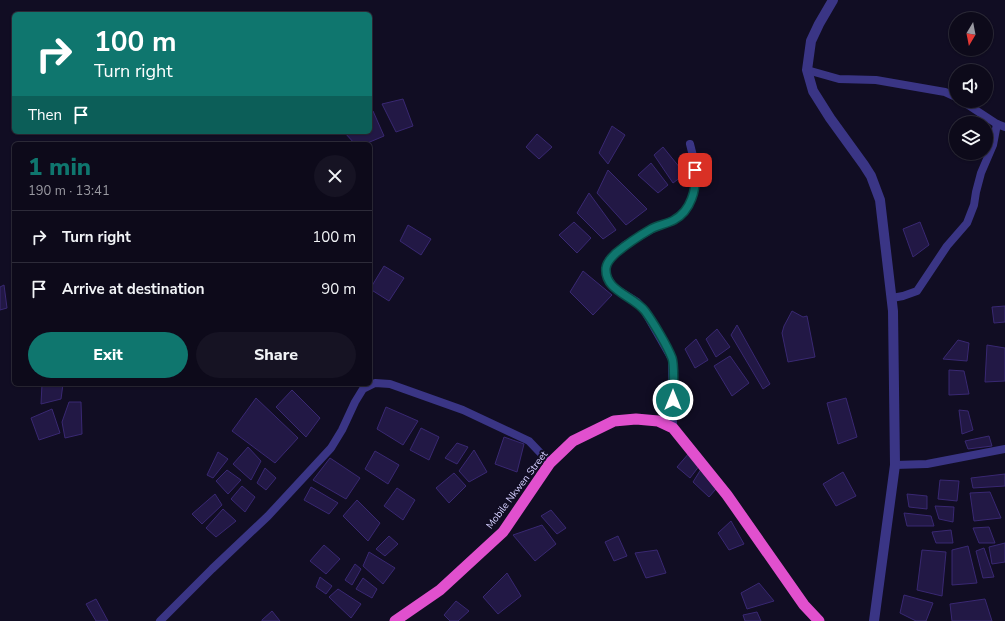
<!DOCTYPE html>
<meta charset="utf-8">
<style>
body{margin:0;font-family:"Nunito Sans",sans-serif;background:#161323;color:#f1f3f6;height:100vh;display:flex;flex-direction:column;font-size:15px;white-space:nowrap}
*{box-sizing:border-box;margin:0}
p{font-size:13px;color:#9a9aa2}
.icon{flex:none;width:22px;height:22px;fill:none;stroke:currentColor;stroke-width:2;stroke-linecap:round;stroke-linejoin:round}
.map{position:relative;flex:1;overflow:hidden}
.drawer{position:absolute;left:12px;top:142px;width:360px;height:244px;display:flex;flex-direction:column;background:#0d0a1a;border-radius:6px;box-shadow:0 1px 3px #0004,0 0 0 1px #2d2b39}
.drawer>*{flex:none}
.top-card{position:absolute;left:12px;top:12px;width:360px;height:122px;border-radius:6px;box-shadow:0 1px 3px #0004,0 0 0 1px #2d2b39;background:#0f766e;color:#fff;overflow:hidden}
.needle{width:26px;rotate:190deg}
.fabs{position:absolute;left:949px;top:12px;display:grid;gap:8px}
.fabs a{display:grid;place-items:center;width:44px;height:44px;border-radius:50%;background:#0d0a1a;box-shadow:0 1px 3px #0004,0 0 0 1px #2d2b39;font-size:20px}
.pin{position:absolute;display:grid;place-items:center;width:34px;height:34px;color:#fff;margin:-17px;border-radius:8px;box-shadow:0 2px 6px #0006}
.me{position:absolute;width:44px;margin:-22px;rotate:0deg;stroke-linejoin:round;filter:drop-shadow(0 0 3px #0008)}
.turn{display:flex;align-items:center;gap:14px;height:84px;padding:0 16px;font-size:18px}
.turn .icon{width:52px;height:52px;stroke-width:2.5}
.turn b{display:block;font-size:28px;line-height:34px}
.then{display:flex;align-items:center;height:38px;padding:0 16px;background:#0003;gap:8px;font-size:15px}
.round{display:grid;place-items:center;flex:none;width:42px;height:42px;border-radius:21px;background:#161323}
.headline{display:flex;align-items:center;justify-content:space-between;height:68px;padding:0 16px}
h1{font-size:24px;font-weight:800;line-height:30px;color:#0f766e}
.action{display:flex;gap:8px;margin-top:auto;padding:8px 16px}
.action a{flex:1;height:46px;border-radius:24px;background:#0f766e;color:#fff;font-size:16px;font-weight:800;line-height:46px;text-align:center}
.action a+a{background:#161323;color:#f1f3f6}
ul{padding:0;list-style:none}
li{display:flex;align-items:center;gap:12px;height:52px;padding:0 16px;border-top:1px solid #2d2b39}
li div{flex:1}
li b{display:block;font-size:15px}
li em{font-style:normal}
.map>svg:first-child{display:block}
.building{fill:#221845;stroke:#392872}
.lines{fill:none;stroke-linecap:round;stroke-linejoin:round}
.minor{stroke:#3a3585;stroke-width:8}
.tertiary{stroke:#3a3585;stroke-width:10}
.trunk{stroke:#e150ce;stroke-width:11}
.route-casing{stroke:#0a4d48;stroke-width:10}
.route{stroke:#0f766e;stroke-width:7}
.labels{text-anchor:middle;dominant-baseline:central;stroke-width:4;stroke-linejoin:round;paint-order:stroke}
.street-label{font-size:10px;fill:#d5cfff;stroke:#110d23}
</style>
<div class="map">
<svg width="1005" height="621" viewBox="0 0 1005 621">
<rect width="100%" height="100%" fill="#110d23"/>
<g class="building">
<polygon points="403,99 413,126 396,132 382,104"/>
<polygon points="373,111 384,136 365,144 355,144 344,132 370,132 370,113"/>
<polygon points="612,126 625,135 608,164 599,153"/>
<polygon points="537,134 552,147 539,159 526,147"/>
<polygon points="663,147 685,174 673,183 654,155"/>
<polygon points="651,163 668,185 658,193 638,175"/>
<polygon points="608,170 647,209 626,225 597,193"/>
<polygon points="589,193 616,230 603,239 577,213"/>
<polygon points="574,222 591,238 577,253 559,235"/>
<polygon points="920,222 929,245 913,257 903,229"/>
<polygon points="408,225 431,239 421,255 400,241"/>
<polygon points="384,266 404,278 389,301 370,289"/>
<polygon points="583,271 612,295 593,315 570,292"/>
<polygon points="4,285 7,308 0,310 0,287"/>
<polygon points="1005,306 1005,322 994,323 992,307"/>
<polygon points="792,311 803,317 807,316 815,357 788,362 782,333 784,326"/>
<polygon points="737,325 770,384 763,389 731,335"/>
<polygon points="717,329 730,347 716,357 706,339"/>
<polygon points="696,339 708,360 695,368 685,349"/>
<polygon points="958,340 969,343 967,361 943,359"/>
<polygon points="987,345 1005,348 1005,381 985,382"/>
<polygon points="730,356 749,383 732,396 714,366"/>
<polygon points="949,370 964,371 969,394 949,395"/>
<polygon points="42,384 63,384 61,399 41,404"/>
<polygon points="292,390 320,418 306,437 276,407"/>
<polygon points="256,398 298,438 275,463 232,431"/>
<polygon points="846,398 857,437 838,444 827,403"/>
<polygon points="69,402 81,402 82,434 65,438 62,422"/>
<polygon points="386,407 418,421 403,445 377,429"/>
<polygon points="52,409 60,433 39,440 31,418"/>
<polygon points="959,410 968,411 973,430 962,434"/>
<polygon points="421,428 439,437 429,460 410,450"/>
<polygon points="989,436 992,446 968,449 965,441"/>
<polygon points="504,437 524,444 517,472 495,464"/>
<polygon points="457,443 468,447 457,464 445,458"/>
<polygon points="248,447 261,461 251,480 233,464"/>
<polygon points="474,450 487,472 469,482 459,471"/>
<polygon points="375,451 399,465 388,484 365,469"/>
<polygon points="218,452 228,459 213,478 207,475"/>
<polygon points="690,452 703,461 690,478 677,467"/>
<polygon points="330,458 360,478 346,499 313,480"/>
<polygon points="703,466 722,482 709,497 693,482"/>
<polygon points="265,468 276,478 266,490 257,483"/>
<polygon points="227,470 241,480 228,494 216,481"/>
<polygon points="843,472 856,496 836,506 823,484"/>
<polygon points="454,473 466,486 449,503 436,488"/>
<polygon points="1005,474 1005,486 973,488 971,478"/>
<polygon points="940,480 959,481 957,501 938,499"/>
<polygon points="242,486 255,497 245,512 231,499"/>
<polygon points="311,487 338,503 329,514 304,500"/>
<polygon points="397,488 415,500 403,520 384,506"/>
<polygon points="990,492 1001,518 974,521 970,493"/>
<polygon points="215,494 222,505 202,524 192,514"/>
<polygon points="907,494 927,496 927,509 909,507"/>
<polygon points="357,500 380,523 368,541 343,516"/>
<polygon points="935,506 954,507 953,522 939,519"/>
<polygon points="223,509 236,521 216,537 206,528"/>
<polygon points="551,510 566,528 557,534 541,516"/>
<polygon points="904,513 931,516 934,526 907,526"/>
<polygon points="731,521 744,544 729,550 718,533"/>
<polygon points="542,525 556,544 535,561 513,535"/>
<polygon points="989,527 995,543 979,543 973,528"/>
<polygon points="951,530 953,543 936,543 932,532"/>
<polygon points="389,536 398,544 385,556 376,549"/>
<polygon points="618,536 627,556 614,561 605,542"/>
<polygon points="1005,543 1005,562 992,564 989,547"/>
<polygon points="324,545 340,559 326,574 310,561"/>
<polygon points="968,546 977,583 952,585 952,550"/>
<polygon points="984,548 994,577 983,578 976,551"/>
<polygon points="657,550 666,573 646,578 635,553"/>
<polygon points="922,550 946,552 942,596 917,590"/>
<polygon points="369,552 395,568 383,584 363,566"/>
<polygon points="355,564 361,569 352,585 345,580"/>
<polygon points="507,573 521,596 498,614 483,597"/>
<polygon points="320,577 332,586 326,594 316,587"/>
<polygon points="363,578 377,589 372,598 356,589"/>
<polygon points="759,583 774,601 747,609 741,593"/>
<polygon points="338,589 361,604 351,618 329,597"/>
<polygon points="904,595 933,603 926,621 916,621 900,613"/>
<polygon points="96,599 108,621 96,621 86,604"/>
<polygon points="985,599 992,621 952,621 950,604"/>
<polygon points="456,601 469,611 458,621 450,621 444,615"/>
<polygon points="272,611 280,621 262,621 262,620"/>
<polygon points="757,612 761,621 745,621 743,615"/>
</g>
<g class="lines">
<g class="minor">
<polyline points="807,70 839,79 876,80 945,92 956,97"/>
<polyline points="962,101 997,124 1005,127"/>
<polyline points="892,298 903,296 917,291 947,246 967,223 974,205 976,192 981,173 993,145 997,124"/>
<polyline points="673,428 672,359 644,310 637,302 613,287 607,276 606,267 609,260 625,245 652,229 674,220 686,210 692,198 696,181 694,160 690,144"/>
<polyline points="895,465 927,464 1005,449"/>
<polyline points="160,621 212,569 268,516 331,448 342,430 355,402 363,389 375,383 390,384 463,410 529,441 550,463"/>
</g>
<polyline class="tertiary" points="833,0 819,24 811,41 807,70 813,91 830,118 864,165 871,176 880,200 893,311 895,465 874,621"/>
<polyline class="trunk" points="395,621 440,590 503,532 550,463 573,441 614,421 636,419 658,421 673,428 727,495 804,605 819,621"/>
</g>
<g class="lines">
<defs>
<path id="route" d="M673 400C673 391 675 366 672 358 667 345 653 322 645 311 634 296 604 291 606 268 607 261 612 257 616 253 627 244 639 236 651 229 658 225 667 224 674 220 691 211 697 189 695 170"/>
</defs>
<use href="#route" class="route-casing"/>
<use href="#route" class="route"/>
</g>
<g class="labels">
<g class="street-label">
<text transform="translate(517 490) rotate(-53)">Mobile Nkwen Street</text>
</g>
</g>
</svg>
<div class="fabs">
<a><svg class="needle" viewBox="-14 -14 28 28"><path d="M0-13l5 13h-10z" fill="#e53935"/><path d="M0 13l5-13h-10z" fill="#9a9aa2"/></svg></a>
<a><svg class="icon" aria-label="sound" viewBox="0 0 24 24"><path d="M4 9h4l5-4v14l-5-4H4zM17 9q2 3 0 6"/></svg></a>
<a><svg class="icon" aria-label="layers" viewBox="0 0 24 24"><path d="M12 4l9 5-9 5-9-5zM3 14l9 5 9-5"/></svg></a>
</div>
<div class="pin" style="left:695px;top:170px;background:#d93025"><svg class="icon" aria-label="arrive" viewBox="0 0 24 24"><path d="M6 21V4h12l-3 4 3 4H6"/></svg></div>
<svg class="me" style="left:673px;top:400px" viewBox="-20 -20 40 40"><circle r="17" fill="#0f766e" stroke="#fff" stroke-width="3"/><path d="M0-11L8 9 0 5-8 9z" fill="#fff"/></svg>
<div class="top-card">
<div class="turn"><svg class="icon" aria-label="right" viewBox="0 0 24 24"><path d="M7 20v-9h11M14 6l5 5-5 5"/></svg><div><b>100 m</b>Turn right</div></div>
<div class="then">Then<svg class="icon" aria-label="arrive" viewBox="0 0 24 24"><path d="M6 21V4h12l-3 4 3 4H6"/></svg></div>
</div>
<section class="drawer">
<div class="headline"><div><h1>1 min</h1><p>190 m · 13:41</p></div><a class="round"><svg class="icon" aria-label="close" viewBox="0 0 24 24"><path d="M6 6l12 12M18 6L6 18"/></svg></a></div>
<ul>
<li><svg class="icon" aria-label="right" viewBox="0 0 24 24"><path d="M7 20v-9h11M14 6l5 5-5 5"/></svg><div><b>Turn right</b></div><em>100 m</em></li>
<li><svg class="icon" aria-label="arrive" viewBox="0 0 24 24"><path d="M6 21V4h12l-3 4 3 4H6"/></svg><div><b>Arrive at destination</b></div><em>90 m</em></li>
</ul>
<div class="action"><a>Exit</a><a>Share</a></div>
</section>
</div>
